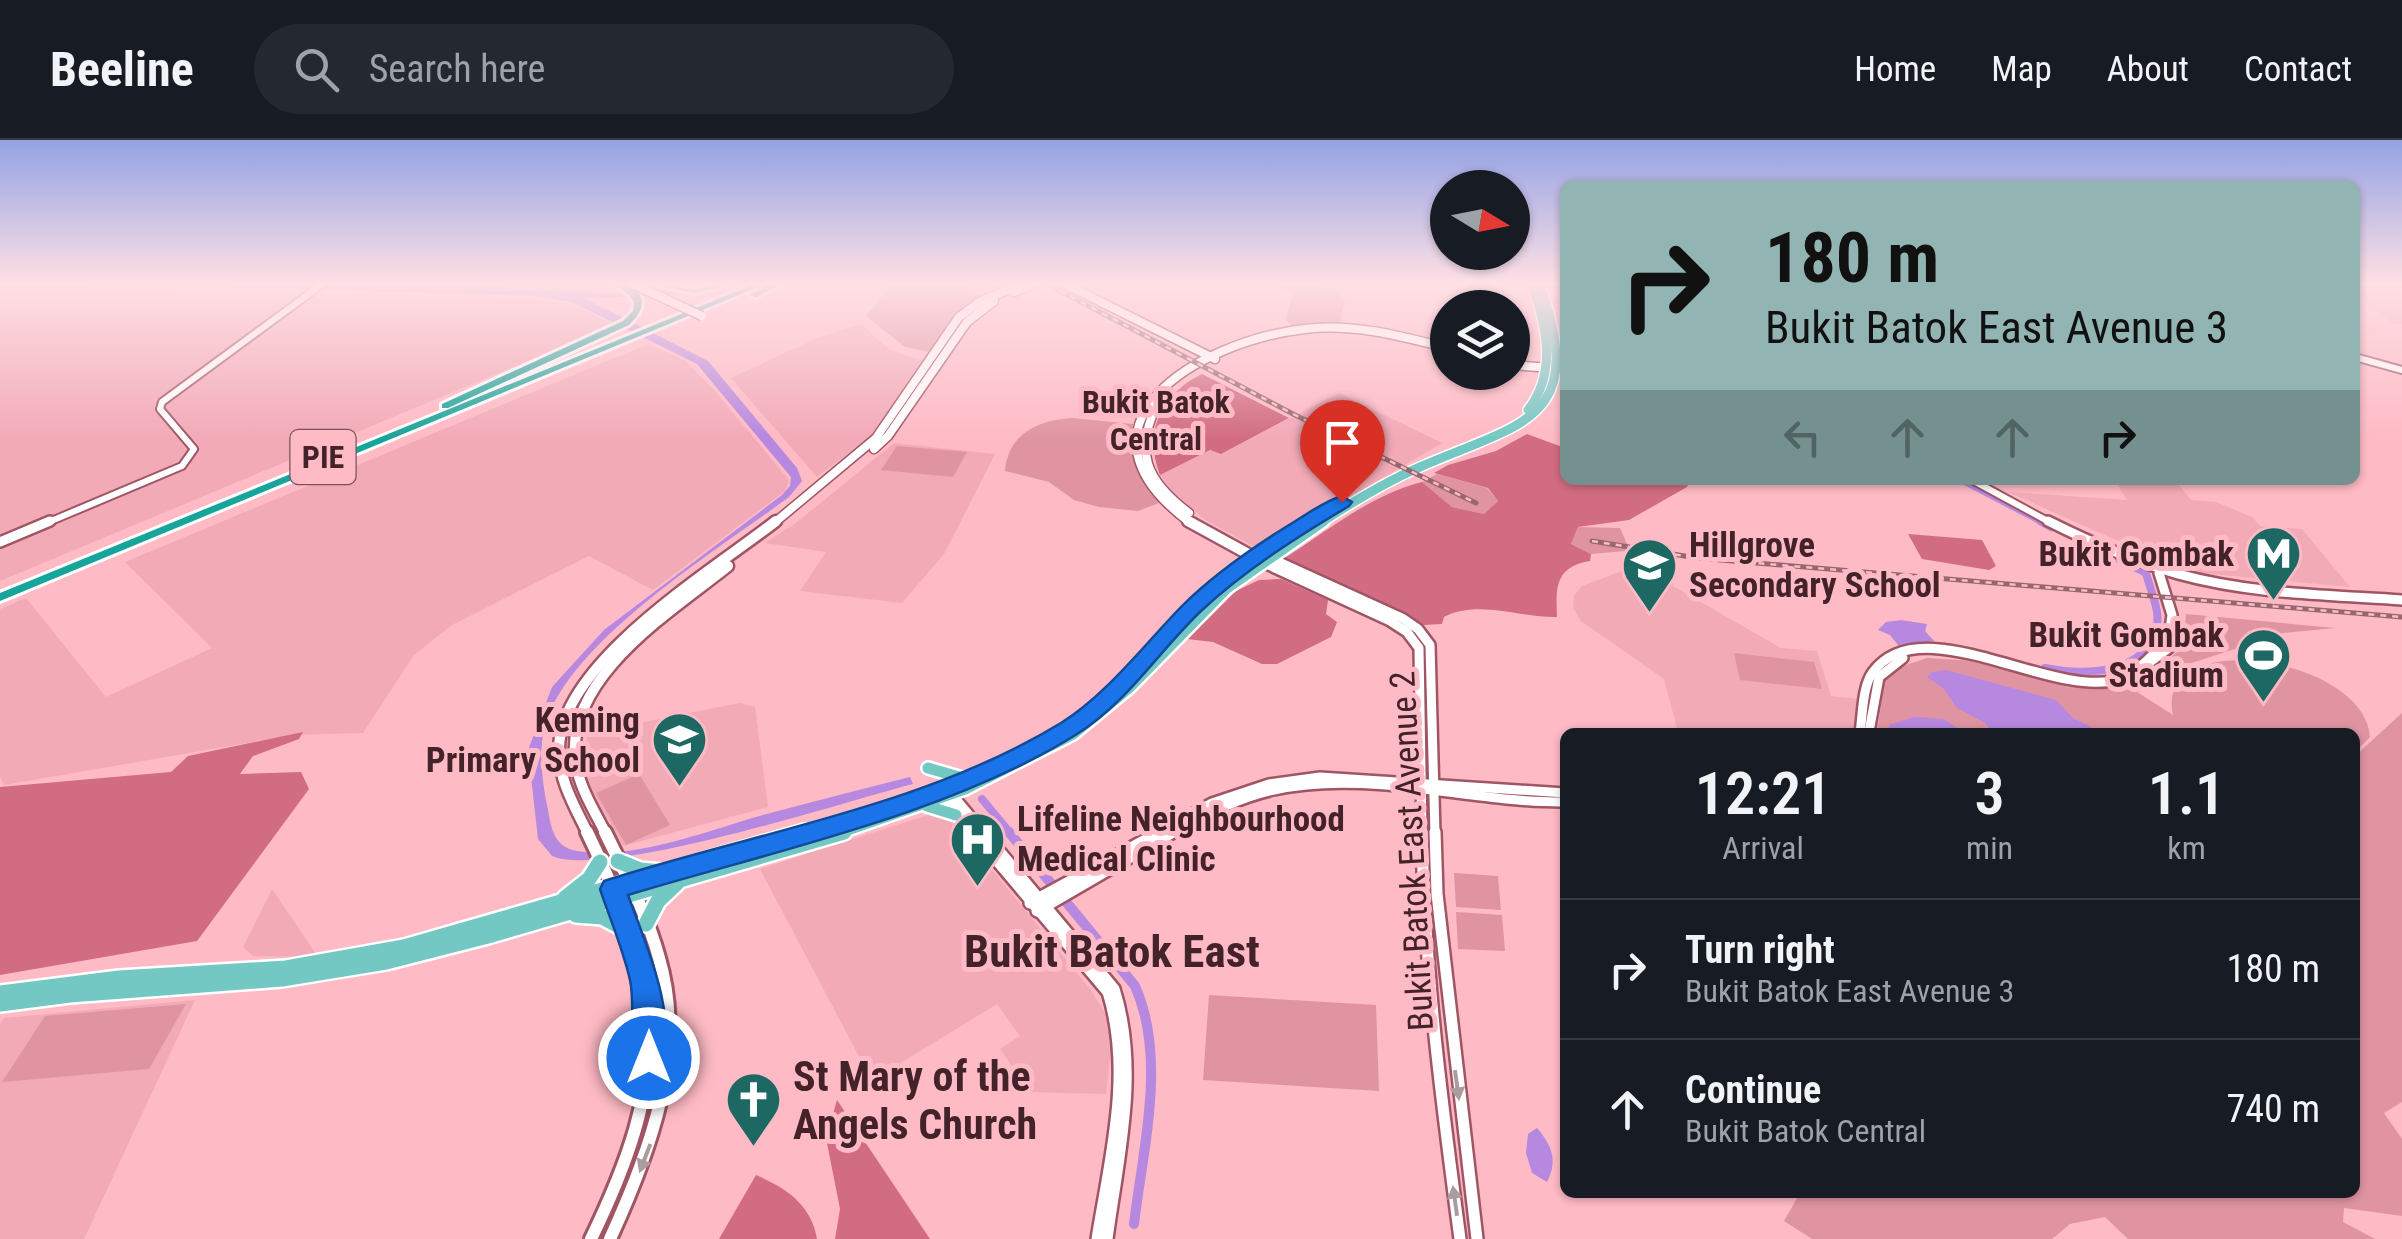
<!DOCTYPE html>
<style>
body{margin:0;font-family:"Roboto Condensed",sans-serif;background:#242831;color:#f1f3f6;height:100vh;display:flex;flex-direction:column;font-size:38px;white-space:nowrap}
*{box-sizing:border-box;margin:0}
p{font-size:32px;color:#9ea1a6}
.icon{flex:none;width:55px;height:55px;fill:none;stroke:currentColor;stroke-width:2;stroke-linecap:round;stroke-linejoin:round}
.map{position:relative;flex:1;overflow:hidden}
.sheet{position:absolute;left:1560px;top:588px;width:800px;height:470px;display:flex;flex-direction:column;background:#171b24;border-radius:15px;box-shadow:0 2px 8px #0004}
.sheet>*{flex:none}
.banner{position:absolute;left:1560px;top:40px;width:800px;height:305px;border-radius:15px;box-shadow:0 2px 8px #0004;background:#92b4b3;color:#111;overflow:hidden}
.needle{width:65px;rotate:100deg}
.fabs{position:absolute;left:1430px;top:30px;display:grid;gap:20px}
.fabs a{display:grid;place-items:center;width:100px;height:100px;border-radius:50%;background:#171b24;box-shadow:0 2px 8px #0004;font-size:50px}
.pin{position:absolute;display:grid;place-items:center;width:85px;height:85px;color:#fff;margin:-102px -42px;border-radius:50% 50% 50% 0;rotate:-45deg;box-shadow:0 0 10px #0007}
.pin .icon{rotate:45deg}
.me{position:absolute;width:110px;margin:-55px;rotate:0deg;stroke-linejoin:round;filter:drop-shadow(0 0 8px #0008)}
.turn{display:flex;align-items:center;gap:35px;height:210px;padding:0 40px;font-size:45px}
.turn .icon{width:130px;height:130px;stroke-width:2.5}
.turn b{display:block;font-size:70px;line-height:85px}
.lanes{display:flex;align-items:center;height:95px;padding:0 40px;background:#0003;justify-content:center;gap:50px;direction:ltr}
.lanes .off{opacity:.35}
.eta{display:flex;justify-content:space-evenly;align-items:center;height:170px;text-align:center}
.eta b{font-size:60px;font-weight:600;line-height:70px}
ul{padding:0;list-style:none}
li{display:flex;align-items:center;gap:30px;height:140px;padding:0 40px;border-top:2px solid #363941}
li div{flex:1}
li b{display:block;font-size:38px}
li em{font-style:normal}
header{display:flex;align-items:center;gap:60px;box-sizing:border-box;height:140px;padding:0 50px;background:#171b24;border-bottom:2px solid #363941}
header strong{font-size:48px}
nav{display:flex;gap:55px;margin-inline-start:auto;font-size:35px}
.search{width:700px;height:90px;background:#242831;display:flex;align-items:center;gap:25px;box-sizing:border-box;padding:0 35px;border-radius:55px;color:#9ea1a6;font-size:38px}
.map>svg:first-child{display:block}
.built{fill:#f2aab7}
.green{fill:#e094a2}
.forest{fill:#d26c82}
.water{fill:#b688df}
.lines{fill:none;stroke-linecap:round;stroke-linejoin:round}
.canal-far2{stroke:#b688df;stroke-width:6}
.canal-far1{stroke:#b688df;stroke-width:8}
.canal{stroke:#b688df;stroke-width:10}
.tertiary-far2-casing{stroke:#a05564;stroke-width:10}
.tertiary-far1-casing{stroke:#a05564;stroke-width:14}
.tertiary-casing{stroke:#a05564;stroke-width:16}
.secondary-far2-casing{stroke:#a05564;stroke-width:11}
.secondary-far1-casing{stroke:#a05564;stroke-width:15}
.secondary-casing{stroke:#a05564;stroke-width:18}
.primary-far2-casing{stroke:#fff;stroke-width:12}
.primary-far1-casing{stroke:#fff;stroke-width:16}
.primary-casing{stroke:#fff;stroke-width:20}
.motorway-casing{stroke:#fff;stroke-width:6}
.tertiary-far2{stroke:#fff;stroke-width:6}
.tertiary-far1{stroke:#fff;stroke-width:9}
.tertiary{stroke:#fff;stroke-width:11}
.secondary-far2{stroke:#fff;stroke-width:8}
.secondary-far1{stroke:#fff;stroke-width:10}
.secondary{stroke:#fff;stroke-width:12}
.primary-far2{stroke:#74c8c3;stroke-width:9}
.primary-far1{stroke:#74c8c3;stroke-width:11}
.primary{stroke:#74c8c3;stroke-width:15}
.motorway{fill:#17a49b;fill-rule:evenodd}
.rail-casing{stroke:#97676f;stroke-width:5}
.rail{stroke:#febac5;stroke-width:2.5;stroke-dasharray:6;stroke-linecap:butt}
.secondary-bridge-casing{stroke:#a05564;stroke-width:11;stroke-linecap:butt}
.secondary-bridge{stroke:#fff;stroke-width:8}
.oneway{fill:#aa9c9f}
.route{fill:#1a73e8;stroke:#114b97;stroke-width:2.5}
.labels{text-anchor:middle;dominant-baseline:central;stroke-width:10;stroke-linejoin:round;paint-order:stroke}
.far-neighbourhood-label{font-size:32px;font-weight:bold;fill:#432329;stroke:#febac5}
.shield{fill:#febac5;stroke:#7b5058;stroke-width:2.5}
.shield-label{font-size:32px;font-weight:bold;fill:#432329}
.poi-label{font-size:35px;font-weight:bold;fill:#432329;stroke:#febac5;text-anchor:end}
.street-label{font-size:35px;fill:#432329;stroke:#febac5}
.near-poi-label{font-size:42px;font-weight:bold;fill:#432329;stroke:#febac5;text-anchor:start}
.near-neighbourhood-label{font-size:45px;font-weight:bold;fill:#432329;stroke:#febac5}
</style>
<header>
<strong>Beeline</strong>
<div class="search"><svg class="icon" aria-label="search" viewBox="0 0 24 24"><circle cx="10" cy="10" r="6"/><path d="M15 15l6 6"/></svg>Search here</div>
<nav><a>Home</a><a>Map</a><a>About</a><a>Contact</a></nav>
</header>
<div class="map">
<svg width="2402" height="1099" viewBox="0 0 2402 1099">
<rect width="100%" height="100%" fill="#febac5"/>
<g class="built">
<polygon points="0,145 535,159 573,165 614,185 0,441"/>
<polygon points="2355,145 2402,145 2402,184 2392,183 2355,151"/>
<polygon points="861,184 890,210 924,221 870,297 817,337 731,238 819,197"/>
<polygon points="648,204 684,220 715,251 789,340 785,351 653,450 589,416 452,485 414,515 363,593 293,595 4,645 0,637 0,469 26,458 106,557 212,508 125,422"/>
<polygon points="1339,253 1442,303 1265,407 1255,407 1207,381 1172,353 1160,335 1210,310 1221,314"/>
<polygon points="894,303 995,314 944,414 902,463 800,451 826,412 765,403 796,383"/>
<polygon points="2114,340 2175,340 2191,360 2216,362 2252,377 2260,386 2302,389 2350,447 2202,433 2163,421 2008,352 2127,360"/>
<polygon points="1659,417 1669,418 1673,446 1781,508 1817,511 1831,556 1859,559 1855,592 1678,592 1664,539 1581,481 1573,468 1574,456 1582,446"/>
<polygon points="740,563 755,567 768,667 623,706 580,631 588,593"/>
<polygon points="931,674 952,681 1091,850 1106,875 1112,901 1106,954 1030,952 1000,909 1020,896 997,864 881,935 877,929 862,922 760,729"/>
<polygon points="272,749 318,817 253,816 243,807"/>
<polygon points="195,860 84,1099 0,1099 0,884 4,878"/>
</g>
<g class="green">
<polygon points="912,145 955,145 983,156 955,177 930,212 905,207 866,176 889,148"/>
<polygon points="1274,145 1327,148 1342,153 1341,159 1345,159 1340,185 1294,187 1285,180 1294,152"/>
<path d="M1073 278 1133 284C1129 317 1139 337 1159 363L1138 371 1099 367 1074 360 1049 342 1005 331C1008 293 1039 280 1073 278Z"/>
<polygon points="897,306 967,312 953,337 881,330"/>
<polygon points="1437,334 1487,348 1498,361 1484,374 1452,367 1422,342"/>
<polygon points="1578,387 1620,388 1627,404 1625,411 1591,414 1571,404"/>
<path d="M2186 474 2335 488 2261 495 2263 500 2182 526 2164 545 2137 552 2173 575C2153 485 2365 516 2370 597L2355 612V592H1877L1885 540 1897 528 1927 518 1974 521 2068 547 2133 550 2184 506Z"/>
<polygon points="1734,513 1814,522 1822,549 1740,540"/>
<polygon points="2402,573 2402,962 2384,973 2402,999 2402,1076 2344,1068 2343,1082 2375,1099 2128,1099 2105,1077 2070,1084 2052,1099 1812,1099 1784,1081 1800,1053 2355,1052 2355,616"/>
<polygon points="639,634 670,685 626,705 596,653"/>
<polygon points="1454,733 1498,736 1501,770 1456,767"/>
<polygon points="1456,772 1502,775 1505,811 1458,809"/>
<polygon points="1209,855 1376,865 1379,951 1203,940"/>
<polygon points="186,864 149,929 2,942 45,876"/>
</g>
<g class="forest">
<path d="M1202 234 1289 278 1221 314 1210 310 1160 335C1143 291 1161 254 1202 234Z"/>
<path d="M1527 294 1565 308V340H1690L1687 347 1629 380 1578 387 1571 404 1591 414 1590 421C1554 427 1556 449 1557 477 1521 478 1477 459 1444 477L1442 484 1424 485 1284 423 1283 419C1326 392 1372 354 1422 342L1452 367 1484 374 1498 361 1488 348 1434 333 1448 325 1496 311Z"/>
<polygon points="1908,394 1982,400 1996,426 1989,430 1922,419"/>
<polygon points="1281,439 1328,460 1326,474 1337,482 1331,497 1277,524 1262,524 1213,502 1187,499 1236,451 1259,440"/>
<polygon points="303,592 299,599 253,616 240,634 301,632 309,649 197,801 0,835 0,647 171,632 188,616"/>
<polygon points="837,960 930,1099 835,1099 840,1069 826,998"/>
<path d="M756 1035C786 1048 811 1064 817 1099H719Z"/>
</g>
<g class="water">
<path d="M190 145H453L622 154 719 145 663 156 584 158 708 221 797 328 802 341 789 357C719 409 565 503 544 589 539 612 542 642 547 665 551 685 552 707 577 711 632 721 710 690 763 675 812 662 861 649 910 637L913 644C843 662 608 739 552 716L538 699 528 610 552 547 604 490 782 355 790 346 791 337 697 224 574 163 538 156Z"/>
<polygon points="1901,480 1927,484 1925,491 1934,501 1898,505 1890,495 1878,490 1886,482"/>
<polygon points="1946,530 2056,560 2073,578 2101,592 1992,592 1985,583 1957,568 1943,548 1927,537 1932,532"/>
<polygon points="1914,577 1944,579 1963,592 1885,592 1891,584"/>
<path d="M1537 988C1552 1006 1558 1020 1547 1042L1532 1033 1526 1013 1528 994Z"/>
</g>
<g class="lines">
<polyline class="canal-far2" points="1961,340 2045,384"/>
<g class="canal-far1">
<polyline points="2040,381 2051,387"/>
<path d="M2045 528C2082 536 2148 535 2157 486 2160 470 2150 449 2146 433L2105 412"/>
<polyline points="982,659 1011,694"/>
</g>
<path class="canal" d="M1009 692 1135 846C1167 918 1143 1008 1134 1084"/>
<defs>
<g id="tertiary-far2">
<polyline points="2355,217 2402,230"/>
<polyline points="1972,340 2053,384"/>
<polyline points="44,384 182,326 194,309 160,269 162,262 321,145"/>
</g>
<g id="tertiary-far1">
<path d="M2048 381C2090 402 2133 421 2178 434 2250 454 2327 455 2402 460"/>
<polyline points="0,402 50,381"/>
<polyline points="1268,417 1402,478 1418,489 1430,505 1435,694"/>
<polyline points="1262,422 1390,481 1407,492 1419,508 1422,694"/>
<polyline points="2123,542 2169,508 2177,488"/>
<path d="M1860 592C1863 574 1862 547 1873 532 1921 467 2050 558 2116 540 2135 535 2158 511 2169 496L2172 475 2159 433 2163 426"/>
<polyline points="1869,592 1879,537 1903,518"/>
<polyline points="949,651 985,694"/>
<polyline points="941,654 975,694"/>
<polyline points="1155,694 1212,663 1269,644 1320,637 1565,653"/>
<path d="M1168 694C1202 677 1237 658 1274 650 1368 629 1470 663 1565 662"/>
</g>
<g id="tertiary">
<path d="M973 692 1108 852C1133 933 1110 1018 1097 1099"/>
<path d="M983 692 1114 849C1140 931 1118 1016 1107 1099"/>
<path d="M1422 692C1424 828 1442 964 1460 1099"/>
<polyline points="1435,692 1437,754 1477,1099"/>
<polyline points="1030,763 1160,692"/>
<polyline points="1037,771 1173,692"/>
</g>
<g id="secondary-far2">
<polyline points="1067,145 1215,219"/>
<polyline points="1014,152 1033,145"/>
<polyline points="1512,225 1565,229"/>
<path d="M1158 261C1134 312 1145 340 1189 373"/>
<polyline points="874,309 888,296 967,182 994,161"/>
<polyline points="773,384 876,298 959,177 981,161 1020,145"/>
<path d="M1192 384C1056 285 1199 201 1305 189 1353 183 1401 196 1448 208"/>
</g>
<g id="secondary-far1">
<polyline points="1188,381 1261,421"/>
<path d="M588 694C575 667 558 639 559 608 561 522 712 431 776 381"/>
<path d="M606 694C595 672 580 649 576 624 562 538 672 471 728 426"/>
</g>
<g id="secondary">
<path d="M587 692C666 856 671 934 591 1099"/>
<path d="M605 692C625 733 647 774 659 818 687 914 650 1012 610 1099"/>
</g>
<g id="primary-far2">
<path d="M1528 270C1557 233 1547 186 1532 145"/>
<polyline points="1307,384 1312,380"/>
<path d="M1319 384C1351 363 1385 342 1420 327 1523 282 1588 281 1540 145"/>
</g>
<g id="primary-far1">
<polyline points="1077,583 1122,545 1199,462 1310,381"/>
<polyline points="928,628 966,639"/>
<polyline points="927,666 956,675"/>
<polyline points="796,694 922,658 1005,624"/>
<polyline points="836,694 965,649 1073,594 1130,547 1227,448 1323,381"/>
</g>
<g id="primary">
<polyline points="618,721 640,730 662,732"/>
<polyline points="565,758 589,739 600,722"/>
<polyline points="576,775 602,777 628,791"/>
<polyline points="646,784 658,761 677,743"/>
<polyline points="0,853 119,838 286,828 404,807 804,692"/>
<polyline points="0,864 70,855 282,839 386,822 488,796 844,692"/>
</g>
<g id="motorway">
<path d="M615 145C644 145 651 165 629 185L448 268H442V264L623 181 633 171 634 162 629 155Z"/>
<path d="M657 145C669 145 682 149 693 149 704 149 717 145 729 145L693 153Z"/>
<polygon points="752,145 763,145 0,461 0,453"/>
<polygon points="768,145 779,145 756,157 749,155"/>
</g>
</defs>
<use href="#tertiary-far2" class="tertiary-far2-casing"/>
<use href="#tertiary-far1" class="tertiary-far1-casing"/>
<use href="#tertiary" class="tertiary-casing"/>
<use href="#secondary-far2" class="secondary-far2-casing"/>
<use href="#secondary-far1" class="secondary-far1-casing"/>
<use href="#secondary" class="secondary-casing"/>
<use href="#primary-far2" class="primary-far2-casing"/>
<use href="#primary-far1" class="primary-far1-casing"/>
<use href="#primary" class="primary-casing"/>
<use href="#motorway" class="motorway-casing"/>
<use href="#tertiary-far2" class="tertiary-far2"/>
<use href="#tertiary-far1" class="tertiary-far1"/>
<use href="#tertiary" class="tertiary"/>
<use href="#secondary-far2" class="secondary-far2"/>
<use href="#secondary-far1" class="secondary-far1"/>
<use href="#secondary" class="secondary"/>
<use href="#primary-far2" class="primary-far2"/>
<use href="#primary-far1" class="primary-far1"/>
<use href="#primary" class="primary"/>
<use href="#motorway" class="motorway"/>
<defs>
<g id="rail">
<polyline points="1049,145 1295,275 1476,363"/>
<polyline points="1592,401 1697,418 2402,477"/>
</g>
</defs>
<use href="#rail" class="rail-casing"/>
<use href="#rail" class="rail"/>
<defs>
<polyline id="secondary-bridge" points="635,145 702,176"/>
</defs>
<use href="#secondary-bridge" class="secondary-bridge-casing"/>
<use href="#secondary-bridge" class="secondary-bridge"/>
</g>
<defs><path id="oneway-solid" d="M-6-.8H1V-3.2L6.5 0L1 3.2V.8H-6Z" transform="scale(2.5)"/></defs>
<g class="oneway">
<use href="#oneway-solid" transform="translate(1457 945) rotate(82)"/>
<use href="#oneway-solid" transform="translate(645 1018) rotate(111)"/>
<use href="#oneway-solid" transform="translate(1455 1061) rotate(-98)"/>
</g>
<linearGradient id="sky" x2="0" y2="1"><stop stop-color="#94a2e4"/><stop offset="0.48" stop-color="#ffe0e5"/><stop offset="1" stop-color="#ffe0e5" stop-opacity="0"/></linearGradient>
<rect width="2402" height="299" fill="url(#sky)"/>
<path class="route" d="M1342 356 1352 362 1349 366C1297 397 1245 430 1201 471 1159 511 1127 563 1077 594 950 674 773 711 628 755 644 800 681 880 659 927L649 931 638 927C627 903 636 868 630 840 623 809 610 779 600 749L604 741C756 692 923 667 1061 583 1107 554 1143 506 1181 467 1212 436 1252 408 1289 385 1306 375 1324 361 1342 356Z"/>
<defs>
<symbol id="metro-pin" viewBox="-11 -11 22 30"><path d="M0 17L-7.5 6A9.5 9.5 0 1 1 7.5 6Z" fill="#1d6862" stroke="#febac5"/><path d="M-5.5 5V-5H-3L0 0L3-5H5.5V5H3V-.5L0 4L-3-.5V5Z" fill="#fff"/></symbol>
<symbol id="school-pin" viewBox="-11 -11 22 30"><path d="M0 17L-7.5 6A9.5 9.5 0 1 1 7.5 6Z" fill="#1d6862" stroke="#febac5"/><path d="M0-5L7-2L0 1L-7-2ZM-4 1L0 2.5L4 1V4Q0 6-4 4Z" fill="#fff"/></symbol>
<symbol id="stadium-pin" viewBox="-11 -11 22 30"><path d="M0 17L-7.5 6A9.5 9.5 0 1 1 7.5 6Z" fill="#1d6862" stroke="#febac5"/><path d="M0-5a6.5 5 0 1 0 0 10a6.5 5 0 1 0 0-10ZM-3.5-1.8h7v3.6h-7Z" fill="#fff"/></symbol>
<symbol id="hospital-pin" viewBox="-11 -11 22 30"><path d="M0 17L-7.5 6A9.5 9.5 0 1 1 7.5 6Z" fill="#1d6862" stroke="#febac5"/><path d="M-5-5h3v3.5h4V-5h3V5h-3V1.5h-4V5h-3Z" fill="#fff"/></symbol>
<symbol id="church-pin" viewBox="-11 -11 22 30"><path d="M0 17L-7.5 6A9.5 9.5 0 1 1 7.5 6Z" fill="#1d6862" stroke="#febac5"/><path d="M-1.2-6h2.4v3.5h3.3v2.4h-3.3V6h-2.4V-.1h-3.3v-2.4h3.3Z" fill="#fff"/></symbol>
</defs>
<g fill-rule="evenodd">
<use href="#metro-pin" x="2242" y="382" width="63" height="86"/>
<use href="#school-pin" x="1618" y="394" width="63" height="86"/>
<use href="#stadium-pin" x="2232" y="484" width="63" height="86"/>
<use href="#school-pin" x="648" y="568" width="63" height="86"/>
<use href="#hospital-pin" x="946" y="668" width="63" height="86"/>
<use href="#church-pin" x="722" y="928" width="63" height="86"/>
</g>
<g class="labels">
<g class="far-neighbourhood-label">
<text x="1156" y="262">Bukit Batok<tspan x="1156" dy="37">Central</tspan></text>
</g>
<rect class="shield" x="290.5" y="290" width="65" height="54" rx="8"/>
<g class="shield-label">
<text x="323" y="317">PIE</text>
</g>
<g class="poi-label">
<text x="1689" y="405" text-anchor="start">Hillgrove<tspan x="1689" dy="40">Secondary School</tspan></text>
<text x="2234" y="414">Bukit Gombak</text>
<text x="2224" y="495">Bukit Gombak<tspan x="2224" dy="40">Stadium</tspan></text>
<text x="640" y="580">Keming<tspan x="640" dy="40">Primary School</tspan></text>
<text x="1017" y="679" text-anchor="start">Lifeline Neighbourhood<tspan x="1017" dy="40">Medical Clinic</tspan></text>
</g>
<g class="street-label">
<text transform="translate(1412 711) rotate(-93)">Bukit Batok East Avenue 2</text>
</g>
<g class="near-poi-label">
<text x="793" y="936">St Mary of the<tspan x="793" dy="48">Angels Church</tspan></text>
</g>
<g class="near-neighbourhood-label">
<text x="1112" y="811">Bukit Batok East</text>
</g>
</g>
</svg>
<div class="fabs">
<a><svg class="needle" viewBox="-14 -14 28 28"><path d="M0-13l5 13h-10z" fill="#e53935"/><path d="M0 13l5-13h-10z" fill="#9ea1a6"/></svg></a>
<a><svg class="icon" aria-label="layers" viewBox="0 0 24 24"><path d="M12 4l9 5-9 5-9-5zM3 14l9 5 9-5"/></svg></a>
</div>
<div class="pin" style="left:1342px;top:362px;background:#d93025"><svg class="icon" aria-label="arrive" viewBox="0 0 24 24"><path d="M6 21V4h12l-3 4 3 4H6"/></svg></div>
<svg class="me" style="left:649px;top:918px" viewBox="-20 -20 40 40"><circle r="17" fill="#1a73e8" stroke="#fff" stroke-width="3"/><path d="M0-11L8 9 0 5-8 9z" fill="#fff"/></svg>
<div class="banner">
<div class="turn"><svg class="icon" aria-label="right" viewBox="0 0 24 24"><path d="M7 20v-9h11M14 6l5 5-5 5"/></svg><div><b>180 m</b>Bukit Batok East Avenue 3</div></div>
<div class="lanes"><svg class="icon off" aria-label="left" viewBox="0 0 24 24"><path d="M17 20v-9H6M10 6l-5 5 5 5"/></svg><svg class="icon off" aria-label="ahead" viewBox="0 0 24 24"><path d="M12 20V5M6 11l6-6 6 6"/></svg><svg class="icon off" aria-label="ahead" viewBox="0 0 24 24"><path d="M12 20V5M6 11l6-6 6 6"/></svg><svg class="icon" aria-label="right" viewBox="0 0 24 24"><path d="M7 20v-9h11M14 6l5 5-5 5"/></svg></div>
</div>
<section class="sheet">
<div class="eta">
<div><b>12:21</b><p>Arrival</p></div>
<div><b>3</b><p>min</p></div>
<div><b>1.1</b><p>km</p></div>
</div>
<ul>
<li><svg class="icon" aria-label="right" viewBox="0 0 24 24"><path d="M7 20v-9h11M14 6l5 5-5 5"/></svg><div><b>Turn right</b><p>Bukit Batok East Avenue 3</p></div><em>180 m</em></li>
<li><svg class="icon" aria-label="ahead" viewBox="0 0 24 24"><path d="M12 20V5M6 11l6-6 6 6"/></svg><div><b>Continue</b><p>Bukit Batok Central</p></div><em>740 m</em></li>
</ul>
</section>
</div>
